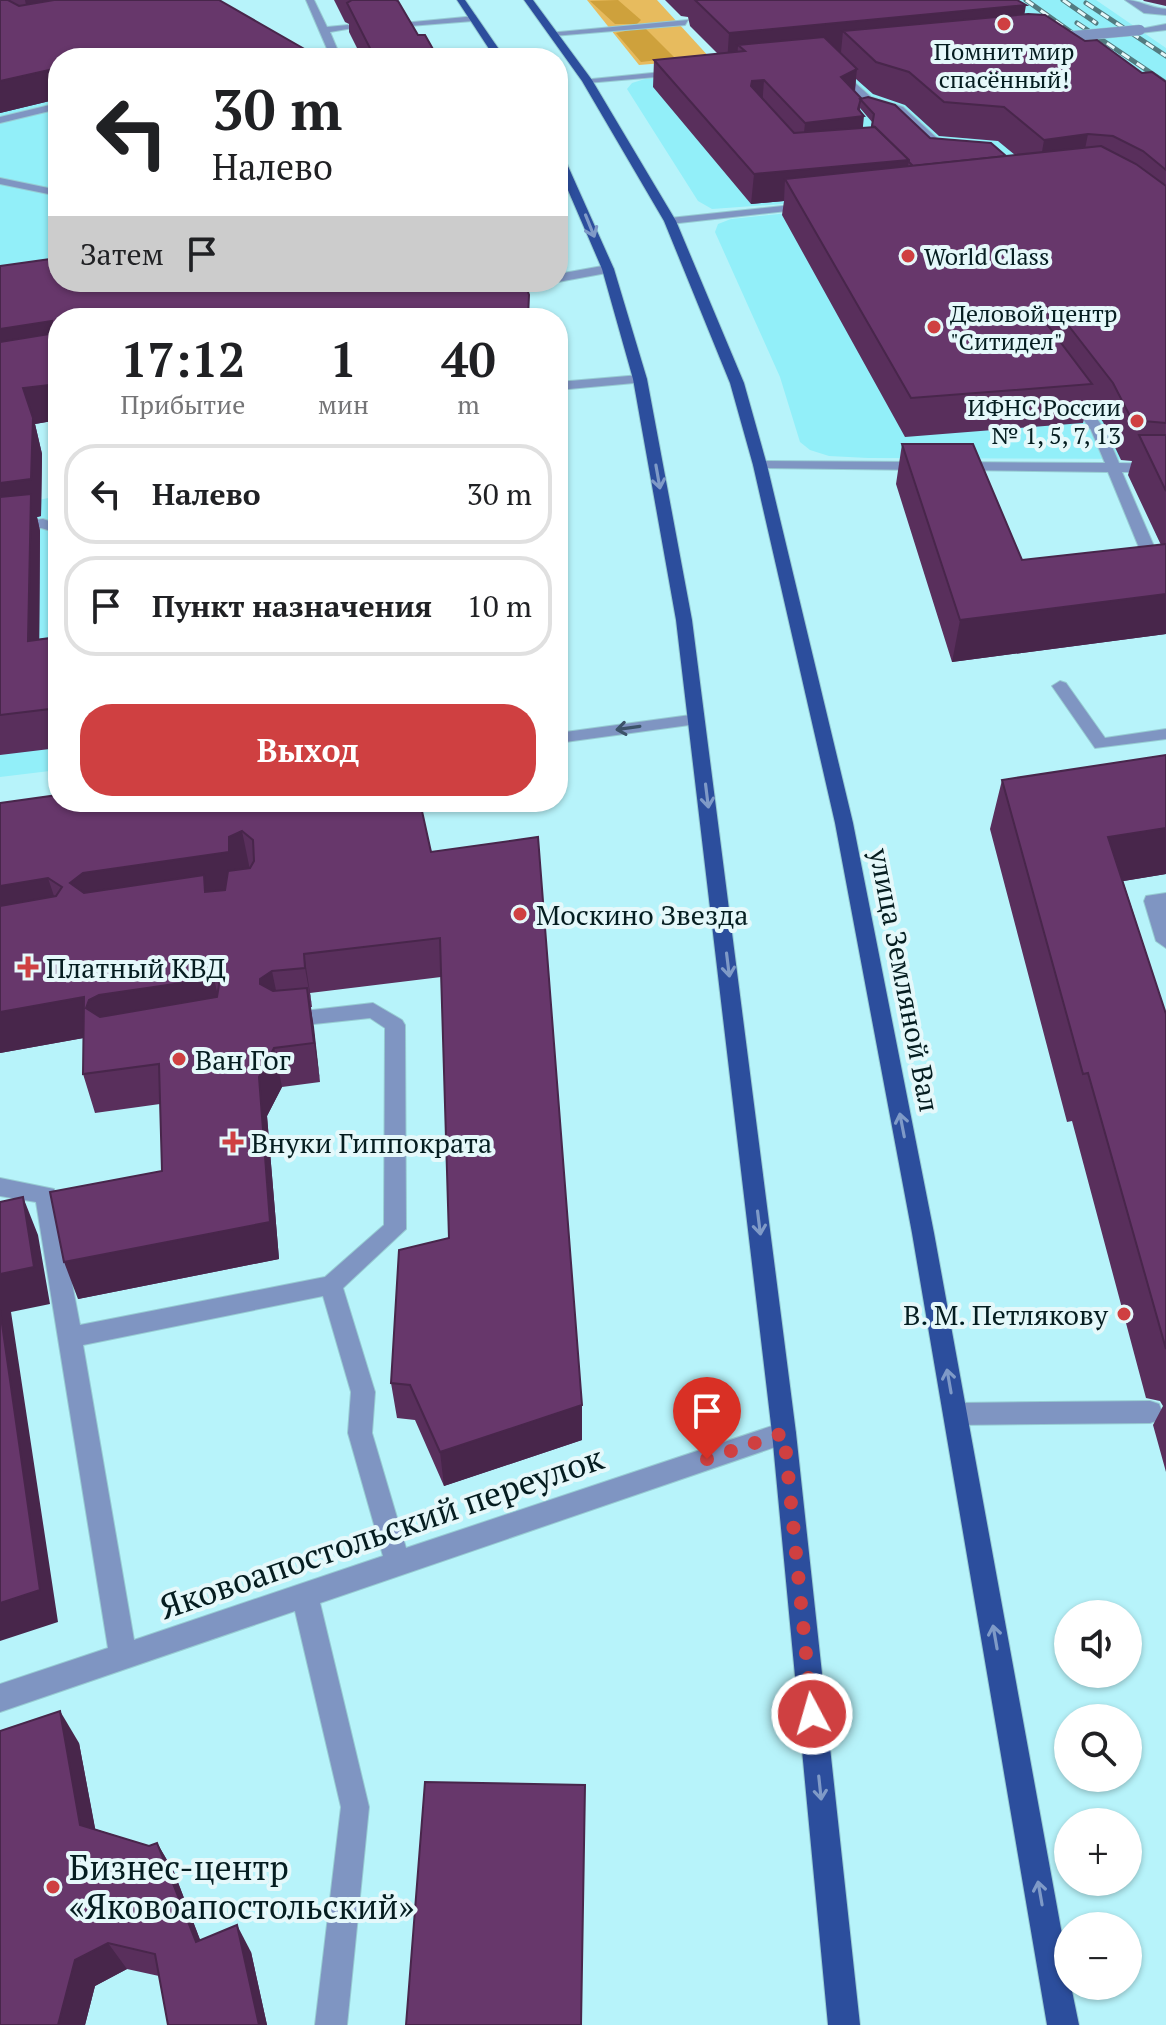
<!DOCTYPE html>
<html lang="ru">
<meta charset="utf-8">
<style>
body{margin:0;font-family:"PT Serif",serif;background:#f2f2f2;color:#202124;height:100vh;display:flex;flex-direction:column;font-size:30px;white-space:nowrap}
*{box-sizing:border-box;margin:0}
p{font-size:26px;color:#757577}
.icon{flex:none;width:44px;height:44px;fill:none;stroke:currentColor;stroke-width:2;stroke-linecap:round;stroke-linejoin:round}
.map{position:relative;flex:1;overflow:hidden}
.sheet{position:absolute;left:48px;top:308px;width:520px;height:504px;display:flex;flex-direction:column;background:#fff;border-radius:32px;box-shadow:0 2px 6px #0004}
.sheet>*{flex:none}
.guide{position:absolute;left:48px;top:48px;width:520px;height:244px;border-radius:32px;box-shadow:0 2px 6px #0004;background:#fff;color:#202124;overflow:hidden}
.controls{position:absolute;left:1054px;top:1600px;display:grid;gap:16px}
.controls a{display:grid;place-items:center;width:88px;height:88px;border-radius:50%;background:#fff;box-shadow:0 2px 6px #0004;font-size:40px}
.pin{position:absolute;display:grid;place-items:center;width:68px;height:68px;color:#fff;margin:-82px -34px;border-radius:50% 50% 50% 0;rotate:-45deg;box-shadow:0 0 8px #0007}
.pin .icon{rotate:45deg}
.me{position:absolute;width:88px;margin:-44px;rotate:354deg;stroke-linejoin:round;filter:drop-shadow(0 0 6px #0008)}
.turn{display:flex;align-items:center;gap:28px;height:168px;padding:0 32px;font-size:36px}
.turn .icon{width:104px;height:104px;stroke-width:2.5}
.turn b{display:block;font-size:56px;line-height:68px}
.then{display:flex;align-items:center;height:76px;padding:0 32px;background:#0003;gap:16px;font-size:30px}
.eta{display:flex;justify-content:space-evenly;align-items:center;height:136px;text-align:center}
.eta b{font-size:48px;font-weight:700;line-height:56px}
.button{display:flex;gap:16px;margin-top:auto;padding:16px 32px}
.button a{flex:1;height:92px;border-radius:32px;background:#cf4041;color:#fff;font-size:32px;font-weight:700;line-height:92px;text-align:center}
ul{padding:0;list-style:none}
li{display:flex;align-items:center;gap:24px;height:100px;margin:0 16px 12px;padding:0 16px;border:4px solid #e0e0e0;border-radius:32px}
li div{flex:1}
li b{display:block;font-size:30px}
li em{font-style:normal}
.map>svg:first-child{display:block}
.built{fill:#92eff9}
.green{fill:#e7bb5e}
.forest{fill:#cea13c}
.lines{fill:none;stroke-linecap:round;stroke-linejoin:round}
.minor-casing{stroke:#97ccd3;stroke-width:2}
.major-casing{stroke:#97ccd3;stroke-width:2}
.minor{fill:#7f95c2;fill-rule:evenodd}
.major{fill:#2c4e9d;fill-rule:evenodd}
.rail-casing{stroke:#537b80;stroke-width:5}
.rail{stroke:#e5f8fa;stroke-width:3;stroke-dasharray:9;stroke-linecap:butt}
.minor-bridge-casing{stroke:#97ccd3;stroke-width:11;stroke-linecap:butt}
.minor-bridge{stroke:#7f95c2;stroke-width:10}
.wall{fill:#592f5c;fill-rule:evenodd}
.shaded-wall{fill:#48264b}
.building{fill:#67376b;stroke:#48264b;stroke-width:2;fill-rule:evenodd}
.oneway{stroke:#7f9ac7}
.oneway2{stroke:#3c5369}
.route{stroke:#cf4041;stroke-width:14;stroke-dasharray:0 25.2}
.poi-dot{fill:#cf4041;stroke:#e5f8fa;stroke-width:3}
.labels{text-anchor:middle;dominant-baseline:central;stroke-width:8;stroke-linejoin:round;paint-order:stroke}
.far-poi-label{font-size:24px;fill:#051d20;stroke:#e5f8fa;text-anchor:start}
.poi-label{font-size:28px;fill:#051d20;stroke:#e5f8fa;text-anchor:start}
.street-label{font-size:28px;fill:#051d20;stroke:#e5f8fa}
.near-street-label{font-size:34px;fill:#051d20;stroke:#e5f8fa}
.near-poi-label{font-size:34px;fill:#051d20;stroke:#e5f8fa;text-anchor:start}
</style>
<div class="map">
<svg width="1166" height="2025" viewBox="0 0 1166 2025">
<rect width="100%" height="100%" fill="#b7f3fa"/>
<g class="built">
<polygon points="971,0 1096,0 1166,48 1166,459 868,458 829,456 810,450 800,442 780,377 715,232 718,224 731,219 1089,182 712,209 698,201 627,89 632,83 645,79 1032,48"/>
<polygon points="0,78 58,89 58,282 224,282 230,318 58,318 0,346"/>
<polygon points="58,496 58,770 0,777 0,508"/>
</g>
<polygon class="green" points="587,0 657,0 711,59 639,65"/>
<g class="forest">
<polygon points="618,0 641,20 637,24 615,24 590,1"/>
<polygon points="644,27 675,58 641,62 616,33"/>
</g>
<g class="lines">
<defs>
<g id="minor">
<polygon points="306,0 314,0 327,27 348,25 353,28 330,32 341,58 331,58"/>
<path d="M1125 0C1139 0 1150 8 1166 9V15L1144 13Z"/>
<polygon points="476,16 473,21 397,27 392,24"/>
<polygon points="688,20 685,25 553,36 548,33"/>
<polygon points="1166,24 1166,30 1140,33 1135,30"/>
<polygon points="837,67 871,97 903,107 938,139 960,143 955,146 931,144 895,111 863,101 834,72"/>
<polygon points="682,70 679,75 587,83 582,80"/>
<polygon points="58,103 58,109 0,123 0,117"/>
<polygon points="0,178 58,190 58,196 0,184"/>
<polygon points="810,203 816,206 814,208 670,224 664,221 670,218"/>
<polygon points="608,265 614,269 612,272 558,282 558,274"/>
<polygon points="512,282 538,282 498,292 492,288"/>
<polygon points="640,375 647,379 645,382 558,390 558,382"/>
<polygon points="1064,387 1074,387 1105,430 1119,463 1166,464 1166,472 1122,472 1163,567 1160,570 1150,570 1147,567 1108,472 956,470 949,466 956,462 1105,463 1091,430 1062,390"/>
<polygon points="760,461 924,462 931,466 924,470 755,468 753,465"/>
<polygon points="43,519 58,524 58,533 41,528 0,532 0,524"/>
<polygon points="1060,681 1066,683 1105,738 1166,729 1166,739 1095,748 1052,686"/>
<polygon points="698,714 704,715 704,723 558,743 558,733"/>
<polygon points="1166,893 1166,948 1156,941 1144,901 1146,896"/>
<path d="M373 1003 402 1020 405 1025 406 1229 343 1288 375 1392 372 1433 406 1548 784 1422 793 1425 796 1433 793 1441 784 1444 320 1603 369 1807 347 2025H315L341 1807 295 1611 0 1712V1684L108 1648 36 1202 0 1196V1178L54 1189 80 1325 325 1277 384 1225 385 1028 370 1018 286 1027 276 1020 286 1013ZM323 1296 351 1392 348 1433 383 1556 134 1640 83 1345Z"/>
<polygon points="1150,1401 1159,1404 1162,1412 1159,1420 1150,1423 955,1425 946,1422 943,1414 946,1406 955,1403"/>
</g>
<g id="major">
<polygon points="457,0 465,0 505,58 495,58"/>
<polygon points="524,0 533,0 592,80 676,221 744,383 767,465 853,823 934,1233 1068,1967 1068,1986 1071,1986 1079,2025 1047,2025 912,1233 835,823 753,465 730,383 664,221 582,81"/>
<polygon points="558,152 563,155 614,269 647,379 692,620 796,1433 860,2025 828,2025 772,1433 676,620 633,379 602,269 558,167"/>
</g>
</defs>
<use href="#minor" class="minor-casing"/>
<use href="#major" class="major-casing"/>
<use href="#minor" class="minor"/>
<use href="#major" class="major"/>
<defs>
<g id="rail">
<polyline points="1026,0 1085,42"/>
<polyline points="1063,0 1096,23"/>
<polyline points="1086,3 1166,56"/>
<polyline points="1077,23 1166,83"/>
</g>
</defs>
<use href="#rail" class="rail-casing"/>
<use href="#rail" class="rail"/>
<defs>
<polyline id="minor-bridge" points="1052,38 1140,30"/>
</defs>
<use href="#minor-bridge" class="minor-bridge-casing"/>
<use href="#minor-bridge" class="minor-bridge"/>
</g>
<g class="wall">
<polygon points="0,0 219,0 58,58 58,99 0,113"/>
<polygon points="334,0 396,0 418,35 438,58 362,58 349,32 349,24 345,22"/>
<path d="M665 0H1017L1024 15 1085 41 1142 73 1166 82V634L952 662 896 484 902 444 1022 560 1161 545 1128 475 1132 461 1121 460 1103 422 1088 401 1083 423 905 437 782 215 784 201 751 204 653 87 654 60 718 54 690 26 688 17 681 16ZM856 79 873 94 905 105 939 136 998 141 1015 155 1006 156 930 138 861 98 855 92ZM860 108 872 122 871 127 863 128Z"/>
<polygon points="1143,0 1166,0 1166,6 1144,1"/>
<polygon points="0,266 213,285 215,285 213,282 270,282 272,285 275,285 273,282 525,282 529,295 529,318 58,318 58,420 35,424 42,454 41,516 37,517 40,531 39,639 58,637 58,748 0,755"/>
<polygon points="1002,780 1166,874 1123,881 1166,1014 1166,1472 1153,1425 1163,1406 1160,1401 1146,1398 1072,1121 1067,1122 990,829"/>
<polygon points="58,795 431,852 582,1405 582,1440 444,1486 415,1420 397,1418 391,1383 449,1238 441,977 310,993 312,1007 311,1007 320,1082 282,1087 267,1116 279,1259 78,1299 162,1171 160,1104 95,1113 83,1074 83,1038 0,1053"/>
<polygon points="79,1743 95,1829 149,1846 157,1843 174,1872 200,1940 251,1952 267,2025 168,2025 159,1976 127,1969 95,1986 85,2025 0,2025"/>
</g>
<g class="shaded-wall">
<polygon points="25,0 65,0 30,23"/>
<polygon points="1026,5 1021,35 843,31 841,52 744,61 745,51 738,45 737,62 727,63 729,33"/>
<polygon points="58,68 58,99 0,113 0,81"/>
<polygon points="857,69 854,97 841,77"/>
<polygon points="764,80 762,108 751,86 752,81"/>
<polygon points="861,98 858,117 864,116 861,145 802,152 805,123 858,109"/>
<polygon points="1088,134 1081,169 1038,175 1044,140"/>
<polygon points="909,160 905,189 785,179 784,201 751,204 754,174"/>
<polygon points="312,282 496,282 314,318 309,286"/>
<polygon points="1047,307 1039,344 1040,315"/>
<polygon points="52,321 58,347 0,365 0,329"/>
<polygon points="58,384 58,420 35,424 42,454 41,516 37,517 40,531 39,679 28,641 0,521 0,483 23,388"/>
<polygon points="1166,594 1166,634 952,662 960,620"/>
<polygon points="1166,828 1166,874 1094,886 1108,837"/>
<polygon points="242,831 250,870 237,891 95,912 70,883 83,873 229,837"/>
<polygon points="48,878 61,917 0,927 0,886"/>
<polygon points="304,954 310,993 312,1007 305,968"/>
<polygon points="209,957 218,996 206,1004 95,1036 0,1053 0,1012 84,997 89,1000 99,995 197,965"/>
<polygon points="272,971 280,1010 260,984 260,979"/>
<polygon points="307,988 314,1027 320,1082 314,1043"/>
<polygon points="274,1048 282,1087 267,1116 279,1259 78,1299 64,1262 270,1222 259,1077"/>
<polygon points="23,1197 38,1235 50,1304 11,1312 58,1622 0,1641 0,1274"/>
<polygon points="582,1405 582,1440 444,1486 440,1452"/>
<polygon points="60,1711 79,1743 100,1854 80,1825"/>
<polygon points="157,1843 174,1872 211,1968 196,1942"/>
<polygon points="237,1925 251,1952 267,2025 259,2025"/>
<polygon points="108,1943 127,1969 95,1986 85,2025 58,2025 75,1960"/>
</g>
<g class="building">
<polygon points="0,0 8,0 19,6 54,0 219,0 320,58 58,58 58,68 0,81"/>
<polygon points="352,0 396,0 398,1 418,35 425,35 438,58 375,58 347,3"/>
<polygon points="695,0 1017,0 1026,5 729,33"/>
<polygon points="1028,14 1045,15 1085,41 1097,40 1142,73 1152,72 1166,82 1166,170 1143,151 1113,136 1088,134 1044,140 1004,107 944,102 909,72 876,62 843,31"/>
<polygon points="824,37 857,69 841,77 861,98 858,109 864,116 805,123 764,80 752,81 751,86 794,133 875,127 909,160 754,174 654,60 745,51 738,45"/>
<polygon points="868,97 895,105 930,138 991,143 1006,156 913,166 909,162 909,160 875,127 872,126 874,114 860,99"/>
<polygon points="1101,146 1136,164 1166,186 1166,423 1132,420 1113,383 1054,307 1047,307 1040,315 1092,384 911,398 785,179"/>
<polygon points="58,258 58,282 211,282 213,285 231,284 229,282 270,282 272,285 290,284 288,282 312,282 309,286 340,287 366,282 525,282 529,295 528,318 58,318 58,384 23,388 33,418 31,479 0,483 0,342 50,334 52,321 0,329 0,266"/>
<polygon points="1139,435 1166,435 1166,491"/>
<polygon points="902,444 973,444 1022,560 1166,544 1166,594 960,620"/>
<polygon points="31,494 28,641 58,637 58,708 0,715 0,497"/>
<polygon points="1166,755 1166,828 1108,837 1166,1014 1166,1349 1088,1073 1083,1074 1002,780"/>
<path d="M58 795V802H420L431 852 538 837 582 1405 440 1452 410 1385 391 1383 399 1250 449 1238 440 938 304 954 305 968 272 971 260 979V984L273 991 307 988 314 1043 274 1048 259 1077 270 1222 64 1262 50 1192 162 1171 159 1064 83 1074 84 997 0 1012V906L56 896 62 887 48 878 0 886V803ZM242 831 253 840 254 861 250 868 228 871 225 890 205 892 204 875 84 893 70 883 83 873 229 852V837ZM209 957 222 967 217 997 100 1017 86 1008 89 1000 99 995 195 981 197 965Z"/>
<polygon points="23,1197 34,1267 0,1274 0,1202"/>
<polygon points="0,1310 40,1590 0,1603"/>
<polygon points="60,1711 80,1825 149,1846 157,1843 196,1942 237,1925 259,2025 168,2025 155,1954 108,1943 75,1960 58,2025 0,2025 0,1731"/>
<polygon points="425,1782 585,1785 581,2025 406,2025"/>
</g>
<defs><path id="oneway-shaft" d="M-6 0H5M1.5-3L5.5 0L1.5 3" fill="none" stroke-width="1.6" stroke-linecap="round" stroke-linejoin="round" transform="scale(2)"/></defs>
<g class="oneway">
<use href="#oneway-shaft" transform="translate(590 226) rotate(68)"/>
<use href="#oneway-shaft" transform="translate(658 477) rotate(80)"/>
<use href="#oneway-shaft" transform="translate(707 796) rotate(83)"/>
<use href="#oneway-shaft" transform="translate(728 965) rotate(83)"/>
<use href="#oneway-shaft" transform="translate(902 1125) rotate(-101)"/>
<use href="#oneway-shaft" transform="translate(759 1223) rotate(83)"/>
<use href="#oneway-shaft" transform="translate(949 1381) rotate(-100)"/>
<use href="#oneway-shaft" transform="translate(995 1637) rotate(-100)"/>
<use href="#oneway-shaft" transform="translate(820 1788) rotate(84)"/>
<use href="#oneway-shaft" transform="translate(1040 1893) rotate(-100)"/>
</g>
<use class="oneway2" href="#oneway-shaft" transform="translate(628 728) rotate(172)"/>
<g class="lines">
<polyline class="route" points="707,1459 784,1433 812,1714"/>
</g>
<g class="poi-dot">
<circle cx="1004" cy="24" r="8"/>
<circle cx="908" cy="256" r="8"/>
<circle cx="934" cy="327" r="8"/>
<circle cx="1137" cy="421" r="8"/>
<circle cx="520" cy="914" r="8"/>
<path d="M24 955h8v8h8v8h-8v8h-8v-8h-8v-8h8z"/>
<circle cx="179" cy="1059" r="8"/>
<path d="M229 1130h8v8h8v8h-8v8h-8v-8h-8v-8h8z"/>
<circle cx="1124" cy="1314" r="8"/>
<circle cx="53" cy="1887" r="8"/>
</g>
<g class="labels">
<g class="far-poi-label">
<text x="1004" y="51" text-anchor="middle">Помнит мир<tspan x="1004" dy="28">спасённый!</tspan></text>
<text x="924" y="256">World Class</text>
<text x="950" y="313">Деловой центр<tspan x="950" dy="28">"Ситидел"</tspan></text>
<text x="1121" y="407" text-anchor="end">ИФНС России<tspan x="1121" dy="28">№ 1, 5, 7, 13</tspan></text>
</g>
<g class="poi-label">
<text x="536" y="914">Москино Звезда</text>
<text x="46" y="967">Платный КВД</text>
<text x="195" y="1059">Ван Гог</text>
<text x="251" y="1142">Внуки Гиппократа</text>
<text x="1108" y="1314" text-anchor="end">В. М. Петлякову</text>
</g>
<g class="street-label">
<text transform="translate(905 980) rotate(79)">улица Земляной Вал</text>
</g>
<g class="near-street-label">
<text transform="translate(381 1532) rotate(-19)">Яковоапостольский переулок</text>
</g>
<g class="near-poi-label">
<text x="69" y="1867">Бизнес-центр<tspan x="69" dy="39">«Яковоапостольский»</tspan></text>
</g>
</g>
</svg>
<div class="controls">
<a><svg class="icon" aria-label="sound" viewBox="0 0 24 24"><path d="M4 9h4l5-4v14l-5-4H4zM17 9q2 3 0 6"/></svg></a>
<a><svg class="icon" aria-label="search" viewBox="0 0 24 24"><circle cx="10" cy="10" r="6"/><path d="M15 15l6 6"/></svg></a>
<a>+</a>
<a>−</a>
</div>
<div class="pin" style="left:707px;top:1459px;background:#d93025"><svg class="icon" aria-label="arrive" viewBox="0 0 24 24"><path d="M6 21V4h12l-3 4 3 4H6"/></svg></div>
<svg class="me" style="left:812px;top:1714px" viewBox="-20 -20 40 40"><circle r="17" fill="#cf4041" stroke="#fff" stroke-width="3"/><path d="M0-11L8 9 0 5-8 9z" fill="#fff"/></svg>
<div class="guide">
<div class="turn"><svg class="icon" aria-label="left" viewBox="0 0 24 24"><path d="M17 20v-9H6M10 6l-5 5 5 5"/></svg><div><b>30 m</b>Налево</div></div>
<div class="then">Затем<svg class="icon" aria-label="arrive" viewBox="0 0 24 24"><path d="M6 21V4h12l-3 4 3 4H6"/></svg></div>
</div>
<section class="sheet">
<div class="eta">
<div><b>17:12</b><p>Прибытие</p></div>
<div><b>1</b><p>мин</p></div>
<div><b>40</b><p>m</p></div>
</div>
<ul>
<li><svg class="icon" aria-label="left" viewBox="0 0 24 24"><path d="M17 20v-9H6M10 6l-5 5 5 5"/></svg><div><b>Налево</b></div><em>30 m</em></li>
<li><svg class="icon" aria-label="arrive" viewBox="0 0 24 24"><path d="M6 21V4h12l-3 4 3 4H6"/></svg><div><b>Пункт назначения</b></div><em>10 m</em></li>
</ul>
<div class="button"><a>Выход</a></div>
</section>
</div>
